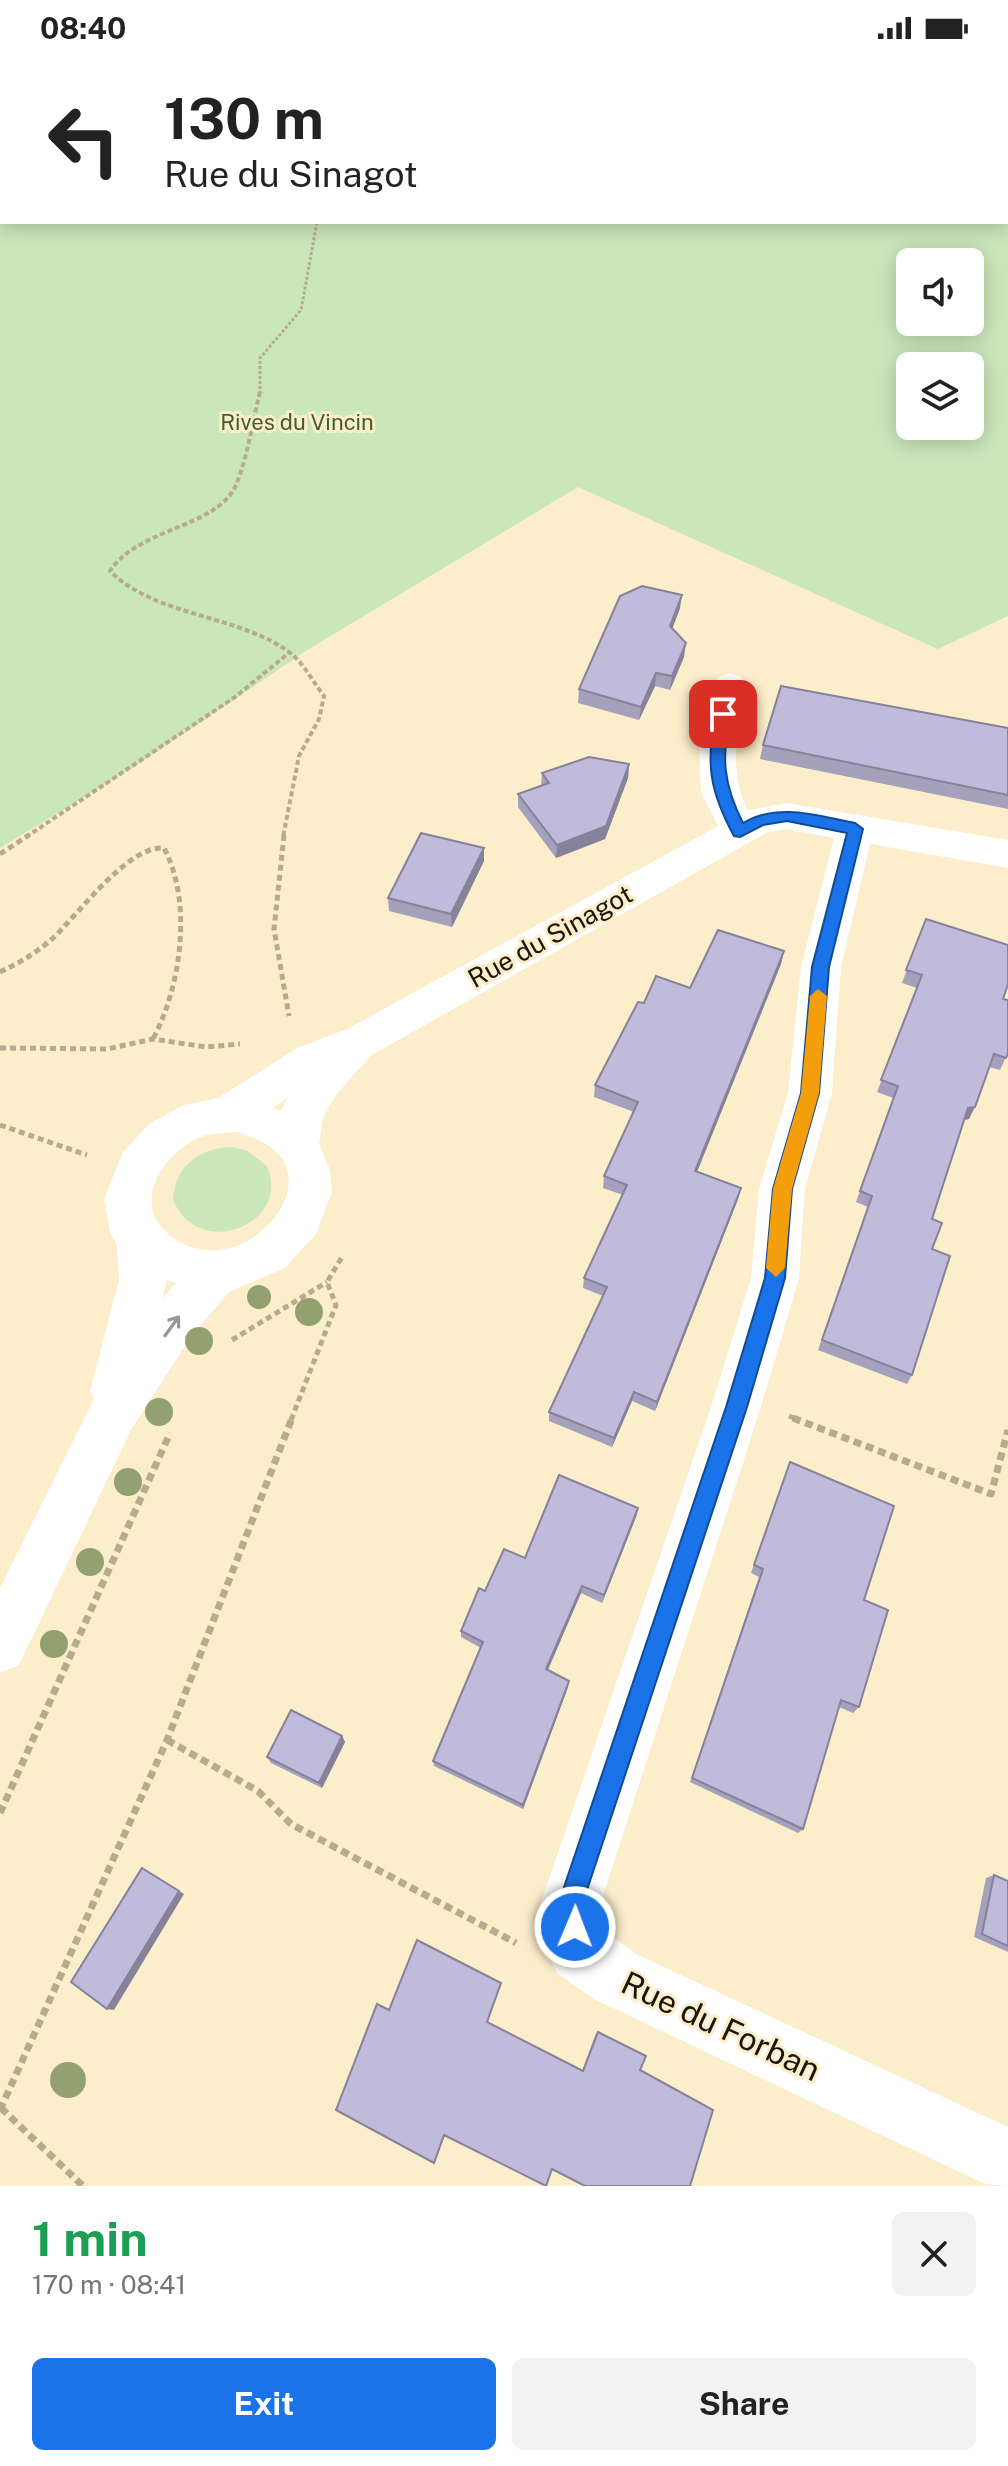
<!DOCTYPE html>
<meta charset="utf-8">
<style>
body{margin:0;font-family:"Public Sans",sans-serif;background:#f2f2f2;color:#222;height:100vh;display:flex;flex-direction:column;font-size:30px;white-space:nowrap}
*{box-sizing:border-box;margin:0}
p{font-size:26px;color:#767676}
.icon{flex:none;width:44px;height:44px;fill:none;stroke:currentColor;stroke-width:2;stroke-linecap:round;stroke-linejoin:round}
.map{position:relative;height:2130px;overflow:hidden}
.panel{display:flex;flex-direction:column;background:#fff;flex:1}
.panel>*{flex:none}
.banner{position:absolute;left:0px;top:0px;width:1008px;height:168px;box-shadow:0 4px 20px #0003;background:#fff;color:#222;overflow:hidden}
.fabs{position:absolute;left:896px;top:192px;display:grid;gap:16px}
.fabs a{display:grid;place-items:center;width:88px;height:88px;border-radius:12px;background:#fff;box-shadow:0 4px 20px #0003;font-size:40px}
.pin{position:absolute;display:grid;place-items:center;width:68px;height:68px;color:#fff;margin:-34px;border-radius:16px;box-shadow:0 4px 12px #0006}
.me{position:absolute;width:88px;margin:-44px;rotate:1deg;stroke-linejoin:round;filter:drop-shadow(0 0 6px #0008)}
.turn{display:flex;align-items:center;gap:28px;height:168px;padding:0 32px;font-size:36px}
.turn .icon{width:104px;height:104px;stroke-width:2.5}
.turn b{display:block;font-size:56px;line-height:68px}
.round{display:grid;place-items:center;flex:none;width:84px;height:84px;border-radius:12px;background:#f2f2f2}
.headline{display:flex;align-items:center;justify-content:space-between;height:136px;padding:0 32px}
h1{font-size:48px;font-weight:700;line-height:60px;color:#1e9e55}
.primary-button{display:flex;gap:16px;margin-top:auto;padding:16px 32px}
.primary-button a{flex:1;height:92px;border-radius:12px;background:#1a73e8;color:#fff;font-size:32px;font-weight:700;line-height:92px;text-align:center}
.primary-button a+a{background:#f2f2f2;color:#222}
.status{display:flex;justify-content:space-between;align-items:center;height:56px;padding:0 40px;background:#fff;direction:ltr}
.status svg{height:22px;fill:currentColor}
.map>svg:first-child{display:block}
.green{fill:#cae6bb;fill-rule:evenodd}
.lines{fill:none;stroke-linecap:round;stroke-linejoin:round}
.path-far3{stroke:#b6aa8f;stroke-width:3;stroke-dasharray:3 2;stroke-linecap:butt}
.path-far2{stroke:#b6aa8f;stroke-width:4;stroke-dasharray:5 3;stroke-linecap:butt}
.path-far1{stroke:#b6aa8f;stroke-width:5;stroke-dasharray:6 4;stroke-linecap:butt}
.path{stroke:#b6aa8f;stroke-width:7;stroke-dasharray:8 5;stroke-linecap:butt}
.minor{fill:#fff;fill-rule:evenodd}
.tree{fill:#93a170}
.wall{fill:#a5a0bc}
.shaded-wall{fill:#868299}
.building{fill:#c0badb;stroke:#868299;stroke-width:2}
.oneway{stroke:#999691}
.route{fill:#1a73e8;stroke:#114b97;stroke-width:2}
.slow{fill:#f59e0b}
.labels{text-anchor:middle;dominant-baseline:central;stroke-width:6;stroke-linejoin:round;paint-order:stroke}
.far-park-label{font-size:22px;fill:#3d6226;stroke:#fcedcb}
.street-label{font-size:26px;fill:#1c160a;stroke:#fcedcb}
.near-street-label{font-size:32px;fill:#1c160a;stroke:#fcedcb}
</style>
<div class="status"><b>08:40</b><svg viewBox="0 0 49 12"><path d="M0 12V9h3v3zM5 12V6h3v6zM10 12V3h3v9zM15 12V0h3v12zM26 1h20v11H26zM47 4h2v5h-2z"/></svg></div>
<div class="map">
<svg width="1008" height="2130" viewBox="0 0 1008 2130">
<rect width="100%" height="100%" fill="#fcedcb"/>
<g class="green">
<path d="M0 0H1008V560L938 593 578 431 309 593 134 711 0 792ZM2 2H1006V166H2ZM910 206H970V266H910ZM910 310H970V370H910Z"/>
<path d="M231 1091 246 1094 267 1110C292 1170 196 1205 173 1143 176 1109 198 1093 231 1091Z"/>
</g>
<g class="lines">
<g class="path-far3">
<polyline points="921,0 974,0"/>
<polyline points="450,2 453,0"/>
<polyline points="838,2 854,0"/>
<polyline points="260,338 260,302 301,254 317,166"/>
</g>
<g class="path-far2">
<path d="M260 336C252 366 248 402 235 431 215 472 138 472 110 515 154 560 239 559 289 596 304 607 313 626 324 640L319 663 299 700 283 781"/>
<polyline points="26,781 235,641 290,596"/>
</g>
<g class="path-far1">
<polyline points="284,779 274,873 289,960"/>
<polyline points="0,798 29,779"/>
<path d="M0 916C19 907 36 897 52 883 78 859 128 789 164 792 193 847 181 930 153 983"/>
<polyline points="0,992 107,993 153,983 206,991 240,988"/>
<polyline points="0,1069 87,1099"/>
<polyline points="232,1284 327,1226"/>
<polyline points="789,1360 799,1364"/>
<polyline points="291,1364 336,1249 327,1226 342,1201"/>
</g>
<g class="path">
<polyline points="793,1362 991,1438 1008,1374"/>
<polyline points="167,1684 258,1735 291,1768 516,1887"/>
<polyline points="0,1757 170,1377"/>
<polyline points="1,2052 83,2130"/>
<polyline points="0,2054 167,1684 292,1362"/>
</g>
<path class="minor" d="M730 617 742 621 747 629C738 671 727 714 748 754L787 747 1008 784V812L870 788 841 911 832 1037 805 1133 799 1222 761 1351 601 1846 607 1877 638 1899 1008 2071V2130L985 2128 594 1943 557 1917 548 1895 541 1846 711 1351 751 1222 759 1133 788 1037 801 911 834 782 787 773 768 776 370 1000 337 1038 323 1061 319 1088 330 1114 332 1136 316 1178 285 1212 229 1236 190 1282 131 1374 19 1609 0 1617V1532L94 1343 90 1335 119 1224 117 1190 110 1176 104 1143 123 1096 149 1068 184 1049 218 1042 299 991 347 973 718 770 701 736 699 687 713 629 718 621ZM287 1042 281 1055 273 1052ZM238 1076C247 1080 258 1083 266 1088 334 1129 234 1237 166 1176 130 1144 168 1090 207 1079 217 1077 228 1077 238 1076ZM167 1224 176 1227 162 1243Z"/>
</g>
<g class="tree">
<circle cx="259" cy="1241" r="12"/>
<circle cx="309" cy="1256" r="14"/>
<circle cx="199" cy="1285" r="14"/>
<circle cx="159" cy="1356" r="14"/>
<circle cx="128" cy="1426" r="14"/>
<circle cx="90" cy="1506" r="14"/>
<circle cx="54" cy="1588" r="14"/>
<circle cx="68" cy="2024" r="18"/>
</g>
<g class="wall">
<polygon points="680,552 672,573 684,601 670,634 655,630 639,664 578,647 579,633"/>
<polygon points="1008,672 1008,753 760,703 763,689"/>
<polygon points="629,708 628,722 605,783 556,802 518,751 518,738 541,730 542,717"/>
<polygon points="484,792 484,805 452,871 389,855 388,842"/>
<polygon points="926,863 1003,943 1008,997 1000,1014 989,1011 969,1063 964,1064 932,1163 932,1193 912,1319 907,1328 818,1294 868,1151 856,1146 893,1042 877,1036 917,932 902,927"/>
<polygon points="784,895 781,908 697,1115 741,1132 738,1143 655,1355 632,1345 612,1391 549,1365 549,1356 603,1240 583,1232 584,1222 623,1139 603,1132 604,1120 634,1056 594,1041 595,1029 644,947 690,932"/>
<polygon points="790,1406 864,1544 859,1651 853,1657 839,1651 803,1773 798,1777 690,1726 759,1521 751,1517"/>
<polygon points="638,1452 636,1461 602,1547 581,1537 548,1614 568,1631 523,1753 434,1710 433,1705 481,1592 461,1581 461,1575 485,1535 525,1502"/>
<polygon points="342,1680 345,1686 322,1732 271,1707 267,1701"/>
<polygon points="994,1819 1008,1825 1008,1896 974,1881 986,1822"/>
<polygon points="501,1927 487,1966 582,2015 596,1977 598,1976 552,2113 445,2079 435,2106 389,1954"/>
</g>
<g class="shaded-wall">
<polygon points="682,539 680,552 668,584 670,570"/>
<polygon points="686,587 684,601 670,634 672,620"/>
<polygon points="656,617 655,630 639,664 641,651"/>
<polygon points="629,708 628,722 605,783 556,802 557,789"/>
<polygon points="484,792 484,805 452,871 451,858"/>
<polygon points="784,895 781,908 693,1126 695,1115"/>
<polygon points="975,1051 969,1063 963,1064 968,1052"/>
<polygon points="741,1132 738,1143 655,1355 657,1346"/>
<polygon points="634,1336 632,1345 612,1391 614,1382"/>
<polygon points="638,1452 636,1461 602,1547 604,1539"/>
<polygon points="582,1530 581,1537 545,1620 546,1613"/>
<polygon points="569,1625 568,1631 523,1753 523,1749"/>
<polygon points="342,1680 345,1686 322,1732 319,1727"/>
<polygon points="179,1835 184,1838 114,1954 107,1953"/>
</g>
<g class="building">
<polygon points="642,530 682,539 670,570 686,587 672,620 656,617 641,651 579,633 620,540"/>
<polygon points="781,630 1008,672 1008,739 763,689"/>
<polygon points="589,701 629,708 606,770 557,789 518,738 549,727 542,717"/>
<polygon points="421,777 484,792 451,858 388,842"/>
<polygon points="926,863 1008,889 1008,928 1003,943 1008,944 1008,997 1006,1002 994,998 975,1051 968,1052 932,1163 942,1167 932,1193 950,1200 912,1319 822,1284 872,1140 860,1135 898,1030 881,1024 922,919 906,914"/>
<polygon points="718,874 784,895 695,1115 741,1132 657,1346 634,1336 614,1382 549,1356 607,1231 584,1222 627,1129 604,1120 638,1046 595,1029 638,946 644,947 656,920 690,932"/>
<polygon points="790,1406 894,1450 864,1544 888,1554 859,1651 841,1644 803,1773 692,1722 763,1513 754,1509"/>
<polygon points="559,1419 638,1452 604,1539 582,1530 546,1613 569,1625 523,1749 433,1705 483,1586 461,1575 479,1532 485,1535 504,1493 525,1502"/>
<polygon points="291,1654 342,1680 319,1727 267,1701"/>
<polygon points="142,1812 179,1835 107,1953 71,1926"/>
<polygon points="994,1819 1008,1825 1008,1890 982,1878"/>
<polygon points="417,1884 501,1927 487,1966 583,2015 598,1976 646,2000 640,2014 713,2054 690,2130 585,2130 552,2113 546,2130 444,2079 434,2107 336,2054 377,1948 389,1954"/>
</g>
<defs><path id="oneway-shaft" d="M-6 0H5M1.5-3L5.5 0L1.5 3" fill="none" stroke-width="1.6" stroke-linecap="round" stroke-linejoin="round" transform="scale(2)"/></defs>
<use class="oneway" href="#oneway-shaft" transform="translate(172 1270) rotate(-54)"/>
<path class="route" d="M723 653 731 658C721 700 723 728 743 767 779 746 818 760 855 767L863 773 829 911 819 1037 792 1133 785 1222 747 1351 583 1846 588 1871 584 1879 575 1883 566 1879 559 1846 726 1351 765 1222 773 1133 801 1037 812 911 847 777 787 765 763 769 740 781 734 780C710 736 705 707 716 658Z"/>
<polygon class="slow" points="818,933 827,940 819,1037 792,1133 785,1212 776,1221 766,1212 773,1133 801,1037 810,940"/>
<g class="labels">
<g class="far-park-label">
<text x="297" y="366">Rives du Vincin</text>
</g>
<g class="street-label">
<text transform="translate(550 880) rotate(-29)">Rue du Sinagot</text>
</g>
<g class="near-street-label">
<text transform="translate(721 1970) rotate(25)">Rue du Forban</text>
</g>
</g>
</svg>
<div class="fabs">
<a><svg class="icon" aria-label="sound" viewBox="0 0 24 24"><path d="M4 9h4l5-4v14l-5-4H4zM17 9q2 3 0 6"/></svg></a>
<a><svg class="icon" aria-label="layers" viewBox="0 0 24 24"><path d="M12 4l9 5-9 5-9-5zM3 14l9 5 9-5"/></svg></a>
</div>
<div class="pin" style="left:723px;top:658px;background:#d93025"><svg class="icon" aria-label="arrive" viewBox="0 0 24 24"><path d="M6 21V4h12l-3 4 3 4H6"/></svg></div>
<svg class="me" style="left:575px;top:1871px" viewBox="-20 -20 40 40"><circle r="17" fill="#1a73e8" stroke="#fff" stroke-width="3"/><path d="M0-11L8 9 0 5-8 9z" fill="#fff"/></svg>
<div class="banner">
<div class="turn"><svg class="icon" aria-label="left" viewBox="0 0 24 24"><path d="M17 20v-9H6M10 6l-5 5 5 5"/></svg><div><b>130 m</b>Rue du Sinagot</div></div>
</div>
</div>
<section class="panel">
<div class="headline"><div><h1>1 min</h1><p>170 m · 08:41</p></div><a class="round"><svg class="icon" aria-label="close" viewBox="0 0 24 24"><path d="M6 6l12 12M18 6L6 18"/></svg></a></div>
<div class="primary-button"><a>Exit</a><a>Share</a></div>
</section>
